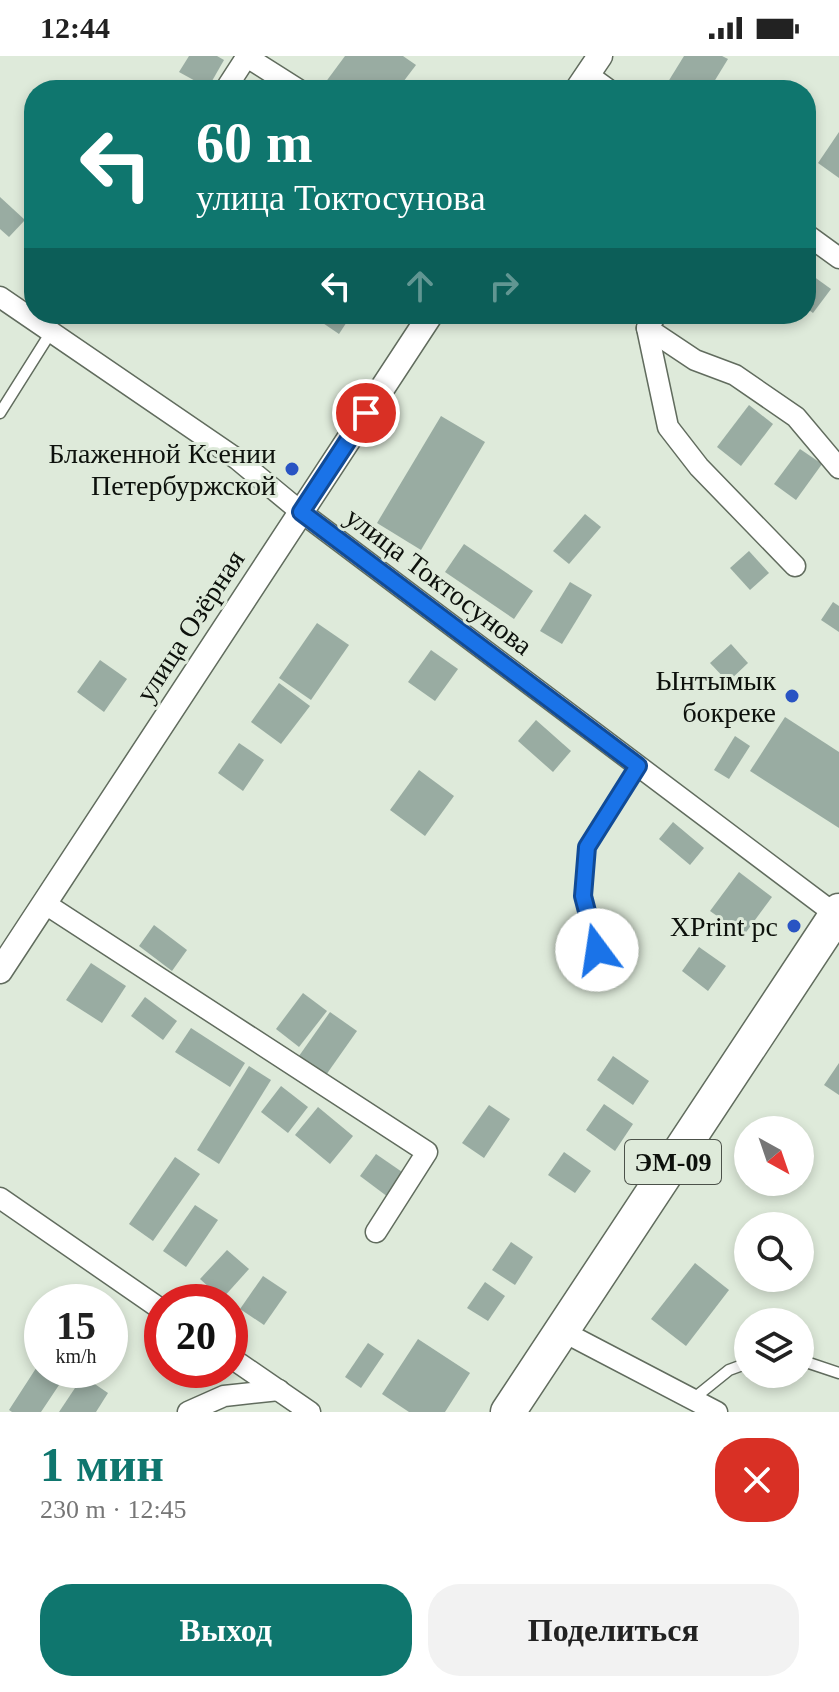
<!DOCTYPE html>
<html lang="ru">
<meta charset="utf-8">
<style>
body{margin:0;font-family:"Times New Roman",serif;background:#f2f2f2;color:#222;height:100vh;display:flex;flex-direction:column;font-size:30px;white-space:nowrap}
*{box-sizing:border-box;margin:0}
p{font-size:26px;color:#767676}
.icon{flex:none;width:44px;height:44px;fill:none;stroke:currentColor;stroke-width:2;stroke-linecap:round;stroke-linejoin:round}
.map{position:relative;height:1356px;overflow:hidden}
.sheet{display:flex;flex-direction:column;background:#fff;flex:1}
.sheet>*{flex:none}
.hud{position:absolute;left:24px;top:24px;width:792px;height:244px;border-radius:32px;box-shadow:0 4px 12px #0003;background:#0f766e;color:#fff;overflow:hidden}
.needle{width:52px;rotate:140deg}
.tools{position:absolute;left:734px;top:1060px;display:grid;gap:16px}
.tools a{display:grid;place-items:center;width:80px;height:80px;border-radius:50%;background:#fff;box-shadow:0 4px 12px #0003;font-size:40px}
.speed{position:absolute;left:24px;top:1228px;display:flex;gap:16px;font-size:40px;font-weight:700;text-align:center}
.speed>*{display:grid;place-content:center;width:104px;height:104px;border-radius:50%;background:#fff;box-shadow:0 4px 12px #0003;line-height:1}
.speed small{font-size:20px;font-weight:400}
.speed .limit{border:12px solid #d22;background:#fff;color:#111}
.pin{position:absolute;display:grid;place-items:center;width:68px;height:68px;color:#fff;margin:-34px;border:4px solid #fff;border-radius:50%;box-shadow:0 2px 8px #0007}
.me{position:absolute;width:88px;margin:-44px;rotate:346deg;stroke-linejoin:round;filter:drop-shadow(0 0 6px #0008)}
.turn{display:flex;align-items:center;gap:28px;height:168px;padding:0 40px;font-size:36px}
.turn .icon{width:104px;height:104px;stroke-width:2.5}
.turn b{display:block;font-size:56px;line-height:68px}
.lanes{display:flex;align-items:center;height:76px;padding:0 40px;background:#0003;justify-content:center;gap:40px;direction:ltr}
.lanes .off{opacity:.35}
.round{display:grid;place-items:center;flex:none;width:84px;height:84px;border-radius:32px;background:#f2f2f2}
.overview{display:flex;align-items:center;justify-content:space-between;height:136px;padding:0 40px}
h1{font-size:48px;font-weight:600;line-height:60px;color:#0f766e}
.primary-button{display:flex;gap:16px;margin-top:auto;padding:16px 40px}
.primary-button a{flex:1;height:92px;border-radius:32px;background:#0f766e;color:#fff;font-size:32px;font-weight:600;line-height:92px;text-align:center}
.primary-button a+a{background:#f2f2f2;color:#222}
.status{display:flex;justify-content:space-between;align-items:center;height:56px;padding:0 40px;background:#fff;direction:ltr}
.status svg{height:22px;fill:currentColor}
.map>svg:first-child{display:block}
.building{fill:#99aca2}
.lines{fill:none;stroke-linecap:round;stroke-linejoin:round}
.service-casing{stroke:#616c5e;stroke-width:13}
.minor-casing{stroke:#616c5e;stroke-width:23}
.tertiary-casing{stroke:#616c5e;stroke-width:27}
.trunk-casing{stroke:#616c5e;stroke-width:37}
.service{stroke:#fff;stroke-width:10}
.minor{stroke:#fff;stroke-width:20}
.tertiary{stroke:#fff;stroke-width:24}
.trunk{stroke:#fff;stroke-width:34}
.route-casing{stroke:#114b97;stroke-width:20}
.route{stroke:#1a73e8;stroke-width:14}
.poi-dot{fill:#2954c3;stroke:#deeada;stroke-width:3}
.labels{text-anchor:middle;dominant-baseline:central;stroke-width:6;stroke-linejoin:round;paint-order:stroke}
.shield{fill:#deeada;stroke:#4c524a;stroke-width:2}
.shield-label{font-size:26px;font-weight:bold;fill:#0d110c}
.poi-label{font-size:28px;fill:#0d110c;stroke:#deeada;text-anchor:end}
.street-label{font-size:28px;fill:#0d110c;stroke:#deeada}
</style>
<div class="status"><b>12:44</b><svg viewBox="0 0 49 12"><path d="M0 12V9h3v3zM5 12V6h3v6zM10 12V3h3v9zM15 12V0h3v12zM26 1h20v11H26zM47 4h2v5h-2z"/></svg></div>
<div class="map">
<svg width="839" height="1356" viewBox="0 0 839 1356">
<rect width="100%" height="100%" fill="#deeada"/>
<g class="building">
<polygon points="189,0 217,0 224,4 208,32 179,16"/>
<polygon points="345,0 403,0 416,9 397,34 335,34 325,27"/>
<polygon points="684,0 722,0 728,3 709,34 663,34"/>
<polygon points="839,76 839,122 818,107"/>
<polygon points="0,141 25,164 9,181 0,173"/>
<polygon points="806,215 831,233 813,257 806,252"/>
<polygon points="320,258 352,258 339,278 317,263"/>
<polygon points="749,349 773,368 741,410 717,391"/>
<polygon points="441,360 485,386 421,494 377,467"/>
<polygon points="800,393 822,408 796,444 774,428"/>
<polygon points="585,458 601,471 569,508 553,495"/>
<polygon points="464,488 533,535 514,563 445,516"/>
<polygon points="749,495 769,517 750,534 730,512"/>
<polygon points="570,526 592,539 562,588 540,575"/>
<polygon points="833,546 839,550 839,576 821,564"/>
<polygon points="317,567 349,589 311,644 279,622"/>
<polygon points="731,588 748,607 728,626 710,607"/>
<polygon points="431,594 458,613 435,645 408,626"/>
<polygon points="100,604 127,623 104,656 77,636"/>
<polygon points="279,627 310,650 281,688 251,666"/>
<polygon points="785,661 839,696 839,772 750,715"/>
<polygon points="536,664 571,695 553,716 518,685"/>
<polygon points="735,680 750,690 729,723 714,714"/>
<polygon points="239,687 264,704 243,735 218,717"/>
<polygon points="419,714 454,740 425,780 390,754"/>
<polygon points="673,766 704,792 690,809 659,783"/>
<polygon points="739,816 772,841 744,879 710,855"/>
<polygon points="154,869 187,894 172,915 139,890"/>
<polygon points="699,891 726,910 708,935 682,915"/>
<polygon points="91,907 126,930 102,967 66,944"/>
<polygon points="303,937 327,955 299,991 276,973"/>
<polygon points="145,941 177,965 163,984 131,960"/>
<polygon points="330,956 357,975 326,1019 299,1000"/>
<polygon points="191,972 245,1007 230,1031 175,996"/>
<polygon points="613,1000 649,1025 633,1049 597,1024"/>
<polygon points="839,1007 839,1039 824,1029"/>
<polygon points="249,1010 271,1024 219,1108 197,1094"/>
<polygon points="281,1030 308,1051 288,1077 261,1056"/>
<polygon points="604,1048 633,1068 615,1095 586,1074"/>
<polygon points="489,1049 510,1063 484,1102 462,1087"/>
<polygon points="318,1051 353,1080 330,1108 295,1079"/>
<polygon points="564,1096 591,1115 575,1137 548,1119"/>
<polygon points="376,1098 405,1118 388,1141 360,1120"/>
<polygon points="175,1101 200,1118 153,1185 129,1168"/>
<polygon points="195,1149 218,1164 186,1211 163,1195"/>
<polygon points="511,1186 533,1201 515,1229 492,1214"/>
<polygon points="227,1194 249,1213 222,1243 200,1223"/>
<polygon points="695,1207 729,1234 686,1290 651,1263"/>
<polygon points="263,1220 287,1236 264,1269 240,1253"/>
<polygon points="485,1226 505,1240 488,1265 467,1252"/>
<polygon points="418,1283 470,1317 445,1356 409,1356 382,1338"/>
<polygon points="368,1287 384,1298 361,1332 345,1321"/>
<polygon points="42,1303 42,1314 69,1314 41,1356 12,1356 9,1354"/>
<polygon points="83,1320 108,1337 96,1356 59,1356"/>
</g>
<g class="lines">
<defs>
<g id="service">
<polyline points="0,357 51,276"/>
<polyline points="597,894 583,840 587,791 638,710"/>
<polyline points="800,1304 839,1317"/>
<polyline points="693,1343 729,1314 748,1307"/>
</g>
<g id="minor">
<polyline points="247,1 299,34"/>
<polyline points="587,18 609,34"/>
<polyline points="225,34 247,0"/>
<polyline points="806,178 839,202"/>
<polyline points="0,241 237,403 301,456 839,861"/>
<polyline points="657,258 647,272 695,304 735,319 796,361 839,412"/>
<polyline points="647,272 668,371 699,411 795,510"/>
<polyline points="44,847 427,1096 376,1176"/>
<polyline points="0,1142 162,1254"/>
<polyline points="562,1275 717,1356"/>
<polyline points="230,1301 310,1356"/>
<polyline points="188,1356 224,1340 279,1334"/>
</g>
<g id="tertiary">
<polyline points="577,34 600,0"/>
<polyline points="0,915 431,258"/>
</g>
<polyline id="trunk" points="508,1356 839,855"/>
</defs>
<use href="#service" class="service-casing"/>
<use href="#minor" class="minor-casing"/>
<use href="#tertiary" class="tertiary-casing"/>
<use href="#trunk" class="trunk-casing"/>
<use href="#service" class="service"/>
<use href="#minor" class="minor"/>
<use href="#tertiary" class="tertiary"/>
<use href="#trunk" class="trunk"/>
</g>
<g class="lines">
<defs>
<polyline id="route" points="366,357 301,456 638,710 587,791 583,840 597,894"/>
</defs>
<use href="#route" class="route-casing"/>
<use href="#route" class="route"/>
</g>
<g class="poi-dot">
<circle cx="292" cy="413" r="8"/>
<circle cx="792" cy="640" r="8"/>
<circle cx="794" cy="870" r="8"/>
</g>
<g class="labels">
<rect class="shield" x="625" y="1084" width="96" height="44" rx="6"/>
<g class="shield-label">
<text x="673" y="1106">ЭМ-09</text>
</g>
<g class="poi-label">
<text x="276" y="397">Блаженной Ксении<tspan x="276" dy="32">Петербуржской</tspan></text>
<text x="776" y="624">Ынтымык<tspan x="776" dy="32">бокреке</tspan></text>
<text x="778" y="870">XPrint pc</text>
</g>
<g class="street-label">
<text transform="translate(439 525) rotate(37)">улица Токтосунова</text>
<text transform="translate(190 570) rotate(-57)">улица Озёрная</text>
</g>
</g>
</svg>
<div class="tools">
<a><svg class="needle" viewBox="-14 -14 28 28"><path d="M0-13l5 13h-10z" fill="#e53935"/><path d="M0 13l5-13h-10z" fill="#767676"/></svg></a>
<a><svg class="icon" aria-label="search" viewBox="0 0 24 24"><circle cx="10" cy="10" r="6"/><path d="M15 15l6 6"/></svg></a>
<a><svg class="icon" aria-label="layers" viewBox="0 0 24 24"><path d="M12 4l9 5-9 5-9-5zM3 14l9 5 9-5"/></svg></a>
</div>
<div class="speed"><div>15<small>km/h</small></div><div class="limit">20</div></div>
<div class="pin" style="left:366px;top:357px;background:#d93025"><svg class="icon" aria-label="arrive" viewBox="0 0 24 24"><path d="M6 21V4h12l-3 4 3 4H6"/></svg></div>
<svg class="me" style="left:597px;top:894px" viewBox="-20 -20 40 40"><circle r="19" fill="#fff"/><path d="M0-13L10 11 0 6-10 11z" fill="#1a73e8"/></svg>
<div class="hud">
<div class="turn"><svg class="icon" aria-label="left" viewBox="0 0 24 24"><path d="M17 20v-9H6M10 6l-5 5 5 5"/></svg><div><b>60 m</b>улица Токтосунова</div></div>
<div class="lanes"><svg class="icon" aria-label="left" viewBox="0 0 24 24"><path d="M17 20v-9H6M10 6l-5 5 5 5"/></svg><svg class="icon off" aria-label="ahead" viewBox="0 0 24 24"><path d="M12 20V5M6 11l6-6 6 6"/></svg><svg class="icon off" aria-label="right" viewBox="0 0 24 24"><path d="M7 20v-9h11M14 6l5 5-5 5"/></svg></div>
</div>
</div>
<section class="sheet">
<div class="overview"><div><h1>1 мин</h1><p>230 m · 12:45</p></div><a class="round" style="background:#d93025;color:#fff"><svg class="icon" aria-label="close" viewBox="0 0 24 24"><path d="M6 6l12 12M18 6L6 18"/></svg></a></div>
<div class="primary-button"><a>Выход</a><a>Поделиться</a></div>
</section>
